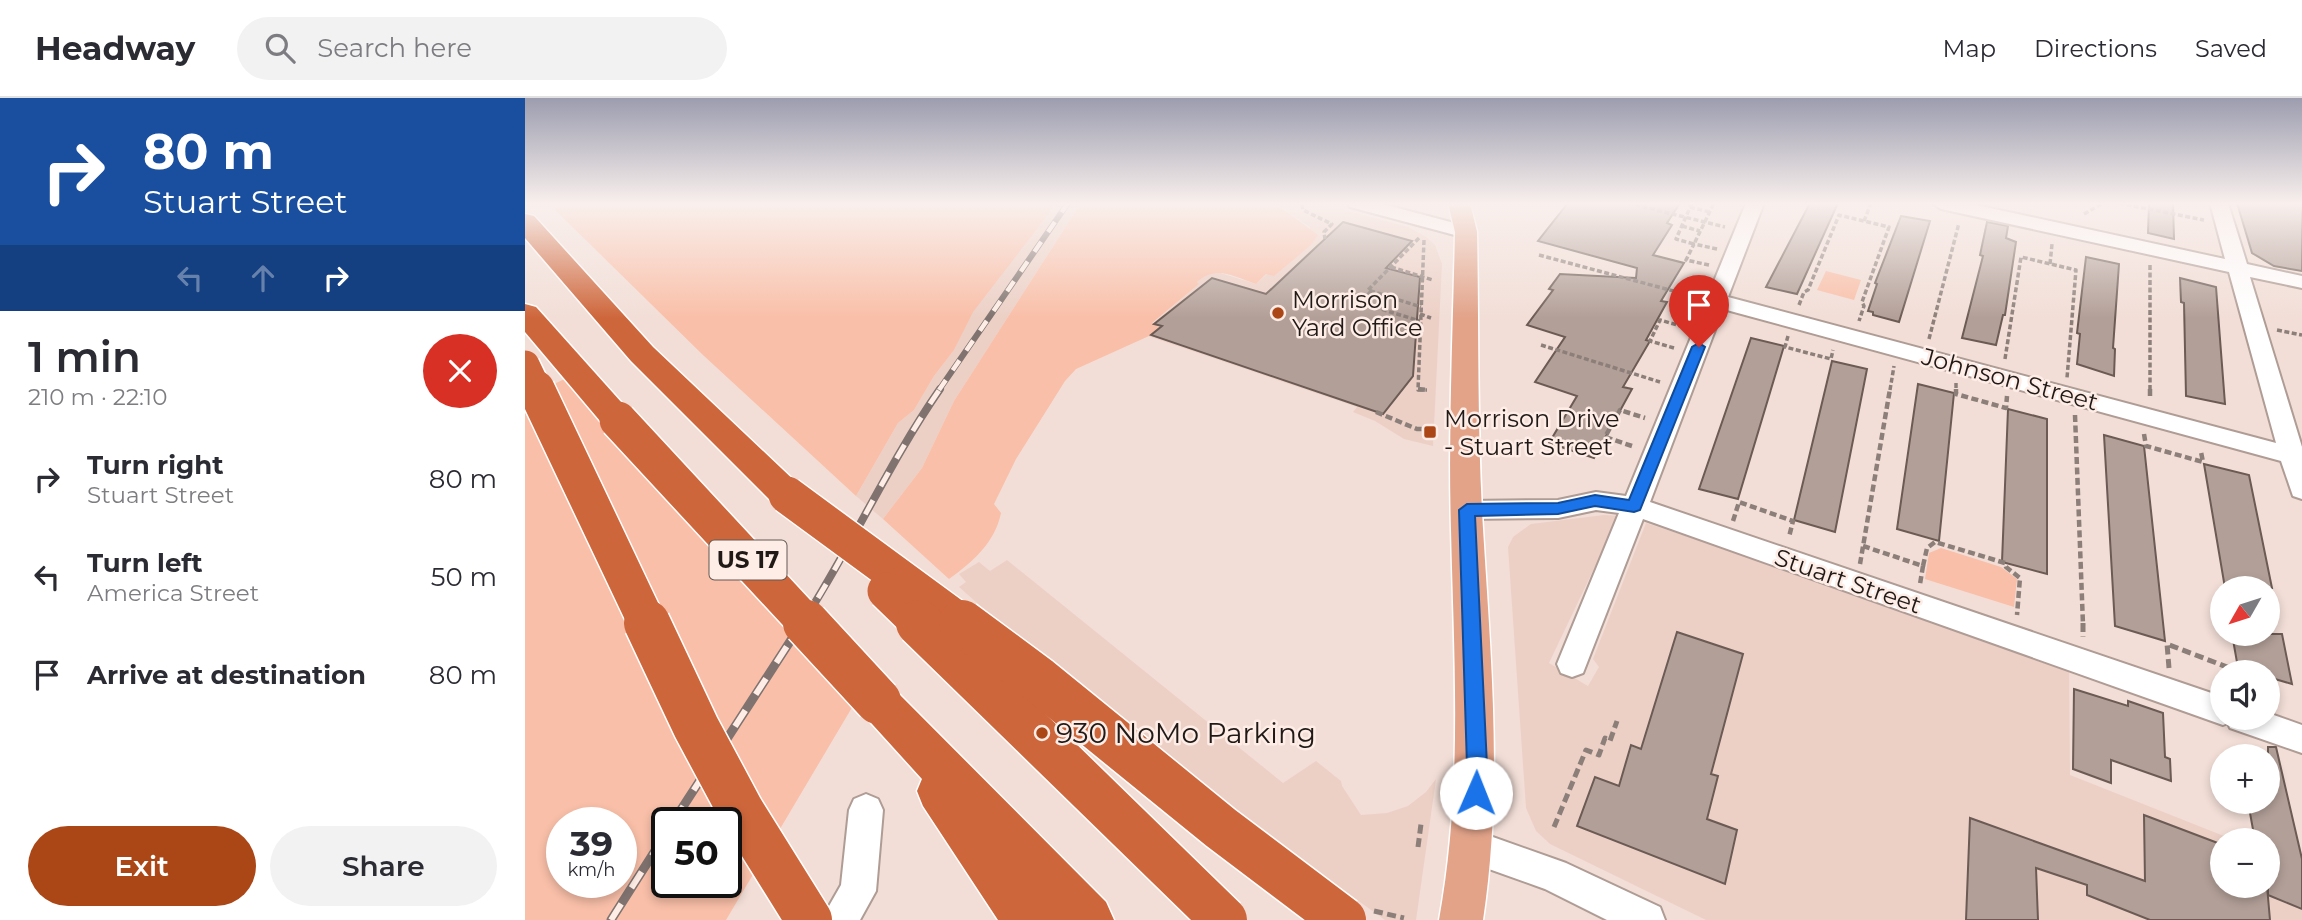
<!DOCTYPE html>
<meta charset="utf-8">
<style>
body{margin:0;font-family:Montserrat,sans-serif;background:#f2f2f3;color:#2b2b33;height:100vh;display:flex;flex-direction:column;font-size:26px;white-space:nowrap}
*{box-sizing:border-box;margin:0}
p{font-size:23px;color:#7c7c81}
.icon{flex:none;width:38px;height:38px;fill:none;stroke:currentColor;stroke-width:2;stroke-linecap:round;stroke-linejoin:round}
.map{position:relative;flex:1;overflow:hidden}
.side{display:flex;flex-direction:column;background:#fff;width:525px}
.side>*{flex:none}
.top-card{background:#1a4fa0;color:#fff;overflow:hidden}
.needle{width:46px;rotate:231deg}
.buttons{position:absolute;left:1685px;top:478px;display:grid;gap:14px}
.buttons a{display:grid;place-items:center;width:70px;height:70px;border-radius:50%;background:#fff;box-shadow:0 4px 10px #0003;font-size:35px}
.speed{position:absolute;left:21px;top:709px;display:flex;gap:14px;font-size:35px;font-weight:700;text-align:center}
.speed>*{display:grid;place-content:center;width:91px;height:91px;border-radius:50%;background:#fff;box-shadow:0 4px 10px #0003;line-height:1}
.speed small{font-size:18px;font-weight:400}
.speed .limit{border:4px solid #111;border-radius:10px;background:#fff;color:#111}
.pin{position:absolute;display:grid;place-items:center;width:60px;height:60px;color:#fff;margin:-72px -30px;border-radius:50% 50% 50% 0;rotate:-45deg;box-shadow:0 0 7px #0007}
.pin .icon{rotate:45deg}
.me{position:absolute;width:77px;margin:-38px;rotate:1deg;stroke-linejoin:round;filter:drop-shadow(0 0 5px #0008)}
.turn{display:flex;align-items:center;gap:24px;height:147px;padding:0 28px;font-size:32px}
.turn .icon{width:91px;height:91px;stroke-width:2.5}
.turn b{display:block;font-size:49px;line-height:60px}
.lanes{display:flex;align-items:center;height:66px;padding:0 28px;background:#0003;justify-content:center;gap:35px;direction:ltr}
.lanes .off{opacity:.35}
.round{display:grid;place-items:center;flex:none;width:74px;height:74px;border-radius:37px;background:#f2f2f3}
.head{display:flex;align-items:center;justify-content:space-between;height:119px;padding:0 28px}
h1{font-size:42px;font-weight:600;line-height:52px}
.button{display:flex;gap:14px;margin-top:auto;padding:14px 28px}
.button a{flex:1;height:80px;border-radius:42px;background:#ab4717;color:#fff;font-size:28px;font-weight:600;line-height:80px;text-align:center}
.button a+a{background:#f2f2f3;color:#2b2b33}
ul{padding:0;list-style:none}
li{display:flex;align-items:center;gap:21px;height:98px;padding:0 28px}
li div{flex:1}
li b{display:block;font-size:26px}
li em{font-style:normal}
header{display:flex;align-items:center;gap:42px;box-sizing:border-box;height:98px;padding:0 35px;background:#fff;border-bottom:2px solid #e1e1e2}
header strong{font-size:33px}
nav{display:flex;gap:38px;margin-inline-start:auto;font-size:24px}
.search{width:490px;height:63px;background:#f2f2f3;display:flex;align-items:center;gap:18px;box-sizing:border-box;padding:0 24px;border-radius:38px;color:#7c7c81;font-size:26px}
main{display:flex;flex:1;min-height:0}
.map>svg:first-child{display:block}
.built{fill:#ecd0c6}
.green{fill:#f9bfa8;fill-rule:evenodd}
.building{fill:#b29f98;stroke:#6b5b54;stroke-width:2}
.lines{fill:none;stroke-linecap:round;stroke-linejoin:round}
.minor-casing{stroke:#af9c95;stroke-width:4}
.major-casing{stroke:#fff;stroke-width:3}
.highway-casing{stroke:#fff;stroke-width:3}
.path-far2{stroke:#8c7f7a;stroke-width:3.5;stroke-dasharray:5 2.5;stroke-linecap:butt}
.path-far1{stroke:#8c7f7a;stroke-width:4.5;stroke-dasharray:7 3.5;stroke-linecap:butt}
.path{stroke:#8c7f7a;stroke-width:5;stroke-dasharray:9 4.5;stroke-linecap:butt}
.minor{fill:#fff;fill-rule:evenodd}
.major{fill:#e2a389;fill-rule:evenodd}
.highway{fill:#ce663b;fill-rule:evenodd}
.rail-far2-casing{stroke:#80736f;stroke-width:6}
.rail-far1-casing{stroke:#80736f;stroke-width:8}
.rail-casing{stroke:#80736f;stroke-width:9}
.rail-far2{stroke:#fdede6;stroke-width:4.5;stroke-dasharray:12;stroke-linecap:butt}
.rail-far1{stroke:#fdede6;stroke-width:5;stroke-dasharray:16;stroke-linecap:butt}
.rail{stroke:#fdede6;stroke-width:6;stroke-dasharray:19;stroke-linecap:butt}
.highway-bridge-far2-casing{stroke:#fff;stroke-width:32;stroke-linecap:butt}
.highway-bridge-far1-casing{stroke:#fff;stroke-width:40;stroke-linecap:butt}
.highway-bridge-casing{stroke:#fff;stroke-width:49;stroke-linecap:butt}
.highway-bridge-far2{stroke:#ce663b;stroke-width:29}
.highway-bridge-far1{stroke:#ce663b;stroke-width:37}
.highway-bridge{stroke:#ce663b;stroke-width:46}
.route{fill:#1a73e8;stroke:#114b97;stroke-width:2}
.poi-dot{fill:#ab4717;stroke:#fdede6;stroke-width:2.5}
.labels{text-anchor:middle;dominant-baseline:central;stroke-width:5;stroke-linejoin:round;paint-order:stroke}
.shield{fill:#fdede6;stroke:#625954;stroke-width:2}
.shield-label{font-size:23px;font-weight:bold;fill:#201916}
.poi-label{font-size:24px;fill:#201916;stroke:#fdede6;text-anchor:start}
.street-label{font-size:24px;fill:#201916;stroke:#fdede6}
.near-poi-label{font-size:28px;fill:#201916;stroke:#fdede6;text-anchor:start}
</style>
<header>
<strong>Headway</strong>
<div class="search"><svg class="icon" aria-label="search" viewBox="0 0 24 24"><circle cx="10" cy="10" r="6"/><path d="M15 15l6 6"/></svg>Search here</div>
<nav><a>Map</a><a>Directions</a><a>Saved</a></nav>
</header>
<main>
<section class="side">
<div class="top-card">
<div class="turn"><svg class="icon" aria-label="right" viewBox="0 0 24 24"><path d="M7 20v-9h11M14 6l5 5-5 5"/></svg><div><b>80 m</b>Stuart Street</div></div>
<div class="lanes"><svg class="icon off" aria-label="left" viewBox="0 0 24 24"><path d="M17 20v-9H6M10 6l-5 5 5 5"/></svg><svg class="icon off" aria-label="ahead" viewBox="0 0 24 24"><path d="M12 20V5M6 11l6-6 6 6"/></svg><svg class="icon" aria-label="right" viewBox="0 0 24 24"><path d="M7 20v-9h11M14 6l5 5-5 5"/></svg></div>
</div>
<div class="head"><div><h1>1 min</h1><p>210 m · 22:10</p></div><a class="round" style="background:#d93025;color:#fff"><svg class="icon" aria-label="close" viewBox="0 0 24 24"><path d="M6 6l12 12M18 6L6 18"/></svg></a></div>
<ul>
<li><svg class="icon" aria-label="right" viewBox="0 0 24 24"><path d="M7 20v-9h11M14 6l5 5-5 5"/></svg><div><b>Turn right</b><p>Stuart Street</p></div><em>80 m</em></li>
<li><svg class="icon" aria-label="left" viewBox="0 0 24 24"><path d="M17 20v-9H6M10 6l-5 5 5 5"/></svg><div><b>Turn left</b><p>America Street</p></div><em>50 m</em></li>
<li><svg class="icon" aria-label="arrive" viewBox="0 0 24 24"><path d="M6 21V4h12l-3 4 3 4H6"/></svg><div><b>Arrive at destination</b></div><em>80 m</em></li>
</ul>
<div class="button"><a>Exit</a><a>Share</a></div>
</section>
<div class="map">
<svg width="1777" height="822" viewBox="0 0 1777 822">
<rect width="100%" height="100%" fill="#f2ded7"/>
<g class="built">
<polygon points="532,105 556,105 429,303 397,370 358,421 331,398 373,325 389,312 409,278 429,252 447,214"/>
<polygon points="744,105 793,105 883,129 901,139 910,147 917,166 908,348 879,341 850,323 828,314 832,309 623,238 634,229 627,226 674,186 671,185 684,174 692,174 731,186 742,176 786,147 785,129 755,109"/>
<polygon points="1079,417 1094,418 1024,565 1063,588 1074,569 1068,561 1121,425 1314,488 1544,571 1545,677 1709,742 1698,742 1698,788 1743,788 1777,769 1777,822 1181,822 1025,746 1011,733 1001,710 983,449 988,439 1006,426"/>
<polygon points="482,462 758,685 791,663 816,683 817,688 836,717 862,715 883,708 901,694 911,681 891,822 860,822 714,717 487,536 434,489 441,484 434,476 454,464 465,473"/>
</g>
<g class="green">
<polygon points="23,105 532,105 448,214 429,252 409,278 389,312 373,325 331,398 178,257"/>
<path d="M556 105H744L755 109 793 137 786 147 749 178 741 176 731 186C707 178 692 167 672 184L674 186 627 225 634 229 624 238 551 271 540 283 491 361 469 406 476 415C470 444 448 464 424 481L358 421 397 370 429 303Z"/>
<polygon points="1301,173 1336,182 1329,202 1292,192"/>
<path d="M52 275 335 596 201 822H0V300ZM37 724H96V784H37ZM142 724H201V784H142Z"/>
<polygon points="1416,450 1476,469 1492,481 1489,509 1400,481 1404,455"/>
</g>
<g class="building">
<polygon points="1043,105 1155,105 1142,125 1147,127 1128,157 1159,165 1136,203 1142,204 1121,242 1125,243 1098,289 1107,291 1069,360 1024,345 1052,298 1010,284 1040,239 1002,227 1028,192 1024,191 1035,176 1111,180 1112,170 1013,143"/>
<polygon points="1285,105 1313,105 1272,196 1241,189"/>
<polygon points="1624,105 1648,105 1649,141 1623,135"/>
<polygon points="1712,105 1777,105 1777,173 1749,168 1727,155"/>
<polygon points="1376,118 1405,123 1374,224 1348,217 1348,214 1343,213 1352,186 1350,185"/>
<polygon points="818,124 887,143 861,170 895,179 888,278 858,316 626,237 637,228 629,226 687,180 741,196"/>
<polygon points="1462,124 1483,128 1481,140 1491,144 1480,217 1478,217 1471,247 1437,240 1458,158 1455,157"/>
<polygon points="1561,159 1594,166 1588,250 1590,251 1589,278 1552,266 1555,236 1552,235"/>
<polygon points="1655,180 1691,189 1700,306 1661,298 1659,205 1656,204"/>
<polygon points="1226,240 1259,248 1213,401 1174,391"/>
<polygon points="1307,263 1342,271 1310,434 1269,422"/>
<polygon points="1393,286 1429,295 1414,443 1372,431"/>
<polygon points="1483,311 1522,321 1522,476 1477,464"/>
<polygon points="1579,337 1619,348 1640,543 1590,528"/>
<polygon points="1679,366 1724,377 1747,490 1700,490"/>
<polygon points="1152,534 1218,556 1186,676 1193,678 1182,721 1212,732 1200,786 1052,728 1070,679 1094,688 1106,647 1116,651"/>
<polygon points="1707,536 1757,536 1767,586 1743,579 1743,574 1727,574 1713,570"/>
<polygon points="1549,591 1603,608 1603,603 1638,615 1640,659 1645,661 1646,683 1586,662 1586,685 1548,671"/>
<polygon points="1743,649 1751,649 1777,761 1777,811 1743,797 1743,742 1729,737 1723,704 1743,704"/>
<polygon points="1619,717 1698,747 1698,788 1742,788 1745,822 1625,822 1562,797 1562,787 1511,770 1513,822 1441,822 1445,720 1620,783"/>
</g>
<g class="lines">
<defs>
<g id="minor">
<polygon points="823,105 854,105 948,130 951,134 941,140 825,109"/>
<polygon points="1221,105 1239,105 1203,199 1751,345 1704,174 1416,111 1407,105 1442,105 1700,161 1685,105 1703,105 1722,166 1777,178 1777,190 1725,179 1777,349 1777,401 1768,398 1756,363 1198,211 1125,404 1698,599 1698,620 1743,620 1743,615 1777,627 1777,655 1705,630 1703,625 1698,627 1118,421 1058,575 1047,579 1036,575 1032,566 1094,415 1071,412 1033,420 942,421 933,419 929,412 933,405 942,403 1033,402 1071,394 1101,398"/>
<polygon points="341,696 353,701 358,712 351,793 335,822 296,822 316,787 324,712 329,701"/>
<polygon points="948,732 1041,765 1135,809 1140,822 1082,822 1020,791 936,761 931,749 936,737"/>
</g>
<path id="major" d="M923 105H945L952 134C954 233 952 332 958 431 966 562 978 691 958 822H914C938 690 929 564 926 431 923 332 928 233 930 134Z"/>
<g id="highway">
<polygon points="0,116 9,118 128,249 275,388 280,397 275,406 262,410 249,406 106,263 0,140"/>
<polygon points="0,206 11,209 105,314 110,322 105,330 93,333 81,330 0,234"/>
<polygon points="353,584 368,590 581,804 589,822 473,822 398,708 392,693 397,681 338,616 331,603 338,590"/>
</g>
</defs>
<use href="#minor" class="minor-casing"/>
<use href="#major" class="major-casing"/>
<use href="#highway" class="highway-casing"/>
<g class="path-far2">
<polyline points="1103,105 1200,129"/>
<polyline points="1167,105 1151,141 1169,146 1189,105"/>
<polyline points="1594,105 1679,122"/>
<polyline points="777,106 778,112 807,126 799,134 800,141"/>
<polyline points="1165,109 1185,114"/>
<polyline points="1559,116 1578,105"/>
<polyline points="1339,123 1346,105"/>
<polyline points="1157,128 1175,133"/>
<polyline points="894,140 843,192 896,209"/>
<polyline points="899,142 893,292 902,292"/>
<polyline points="1014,157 1171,199"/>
<polyline points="1525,166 1527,146"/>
<polyline points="1184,167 1161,162 1169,146 1192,151"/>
<polyline points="1625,167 1625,292"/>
<polyline points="866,169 908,182"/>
<polyline points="846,193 836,205 895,223"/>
<polyline points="1274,207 1279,194 1283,192 1314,117 1364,129 1337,204 1339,208 1334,223"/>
<polyline points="895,216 906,220"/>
<polyline points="1752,232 1777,237"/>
<polyline points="1263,238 1260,249 1306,261 1308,252"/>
<polyline points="1404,241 1434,125"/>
<polyline points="1016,247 1135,284"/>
<polyline points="1149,250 1125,243 1135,222 1159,229"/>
<polyline points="1480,261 1496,159 1551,172 1542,280"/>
<polyline points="1431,285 1431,292"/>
<polyline points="1365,292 1369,268"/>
</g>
<g class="path-far1">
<polyline points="893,291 902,292"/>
<polyline points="1431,291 1431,296 1481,310 1482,298"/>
<polyline points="1625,291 1625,301"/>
<polyline points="851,314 892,331 900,331"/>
<polyline points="1550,317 1558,527"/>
<polyline points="1619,336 1621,348 1678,364 1676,354"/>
<polyline points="1107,348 1080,339 1095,312 1120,320"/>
<polyline points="1208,423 1214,404 1268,423 1264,439"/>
<polyline points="1338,448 1398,468 1395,486"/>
<polyline points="1335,466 1365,291"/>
<polyline points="1398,468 1402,450 1410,444 1480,465 1481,469 1495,480 1492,517"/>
</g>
<g class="path">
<polyline points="1558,525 1558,539"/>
<polyline points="1644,570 1642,546 1715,574"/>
<polyline points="1029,729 1061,652 1074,657 1080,640 1085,643 1092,623"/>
<polyline points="893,749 896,726"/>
<polyline points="849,813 879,820"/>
</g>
<use href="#minor" class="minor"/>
<use href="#major" class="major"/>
<use href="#highway" class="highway"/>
<defs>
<polyline id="rail-far2" points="414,292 543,105"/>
<path id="rail-far1" d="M276 527C326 450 363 366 415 291"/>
<g id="rail">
<polyline points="148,724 277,525"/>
<polyline points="86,822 142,734"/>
</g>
</defs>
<use href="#rail-far2" class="rail-far2-casing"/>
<use href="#rail-far1" class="rail-far1-casing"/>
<use href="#rail" class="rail-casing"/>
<use href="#rail-far2" class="rail-far2"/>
<use href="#rail-far1" class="rail-far1"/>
<use href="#rail" class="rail"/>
<defs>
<polyline id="highway-bridge-far2" points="0,267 12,292"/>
<g id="highway-bridge-far1">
<polyline points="11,291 123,527"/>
<polyline points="93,322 283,527"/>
<polyline points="262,397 439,527"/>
<polyline points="361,493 396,527"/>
</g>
<g id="highway-bridge">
<polyline points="122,525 171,629 216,713 284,822"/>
<polyline points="281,525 353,603"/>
<polyline points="394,525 699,822"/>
<polyline points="437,525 514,582 696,730 818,822"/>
</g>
</defs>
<use href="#highway-bridge-far2" class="highway-bridge-far2-casing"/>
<use href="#highway-bridge-far1" class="highway-bridge-far1-casing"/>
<use href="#highway-bridge" class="highway-bridge-casing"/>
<use href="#highway-bridge-far2" class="highway-bridge-far2"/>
<use href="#highway-bridge-far1" class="highway-bridge-far1"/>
<use href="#highway-bridge" class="highway-bridge"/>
</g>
<linearGradient id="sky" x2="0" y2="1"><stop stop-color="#9c9daf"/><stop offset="0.48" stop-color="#f9f0ed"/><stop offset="1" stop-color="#f9f0ed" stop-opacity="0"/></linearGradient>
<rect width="1777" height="220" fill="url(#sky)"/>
<polygon class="route" points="1174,245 1180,249 1115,412 1109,414 1070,408 1033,416 950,418 962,668 961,695 958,702 951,705 944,702 941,695 942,668 934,412 942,406 1033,405 1070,397 1104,402 1167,249"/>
<g class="poi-dot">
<circle cx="753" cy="215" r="7"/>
<rect x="898" y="327" width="14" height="14" rx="3.5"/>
<circle cx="517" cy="635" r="7"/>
</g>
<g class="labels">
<rect class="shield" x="184.5" y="442.5" width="77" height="39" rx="5"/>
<g class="shield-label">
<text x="223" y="462">US 17</text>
</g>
<g class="poi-label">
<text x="767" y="201">Morrison<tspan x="767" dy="28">Yard Office</tspan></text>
<text x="919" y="320">Morrison Drive<tspan x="919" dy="28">- Stuart Street</tspan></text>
</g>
<g class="street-label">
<text transform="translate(1485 281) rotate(15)">Johnson Street</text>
<text transform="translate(1323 483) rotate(19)">Stuart Street</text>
</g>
<g class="near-poi-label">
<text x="531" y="635">930 NoMo Parking</text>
</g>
</g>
</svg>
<div class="buttons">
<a><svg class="needle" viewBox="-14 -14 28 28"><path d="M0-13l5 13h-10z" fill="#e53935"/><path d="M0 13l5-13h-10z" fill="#7c7c81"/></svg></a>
<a><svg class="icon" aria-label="sound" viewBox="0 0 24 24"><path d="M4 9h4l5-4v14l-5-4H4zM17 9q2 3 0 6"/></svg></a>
<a>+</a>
<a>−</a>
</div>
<div class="speed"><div>39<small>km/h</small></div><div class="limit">50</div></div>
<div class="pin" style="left:1174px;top:249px;background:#d93025"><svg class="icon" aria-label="arrive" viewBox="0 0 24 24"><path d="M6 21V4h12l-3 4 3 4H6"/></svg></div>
<svg class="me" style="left:951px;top:695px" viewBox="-20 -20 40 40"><circle r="19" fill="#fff"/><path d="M0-13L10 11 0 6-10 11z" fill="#1a73e8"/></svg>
</div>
</main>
